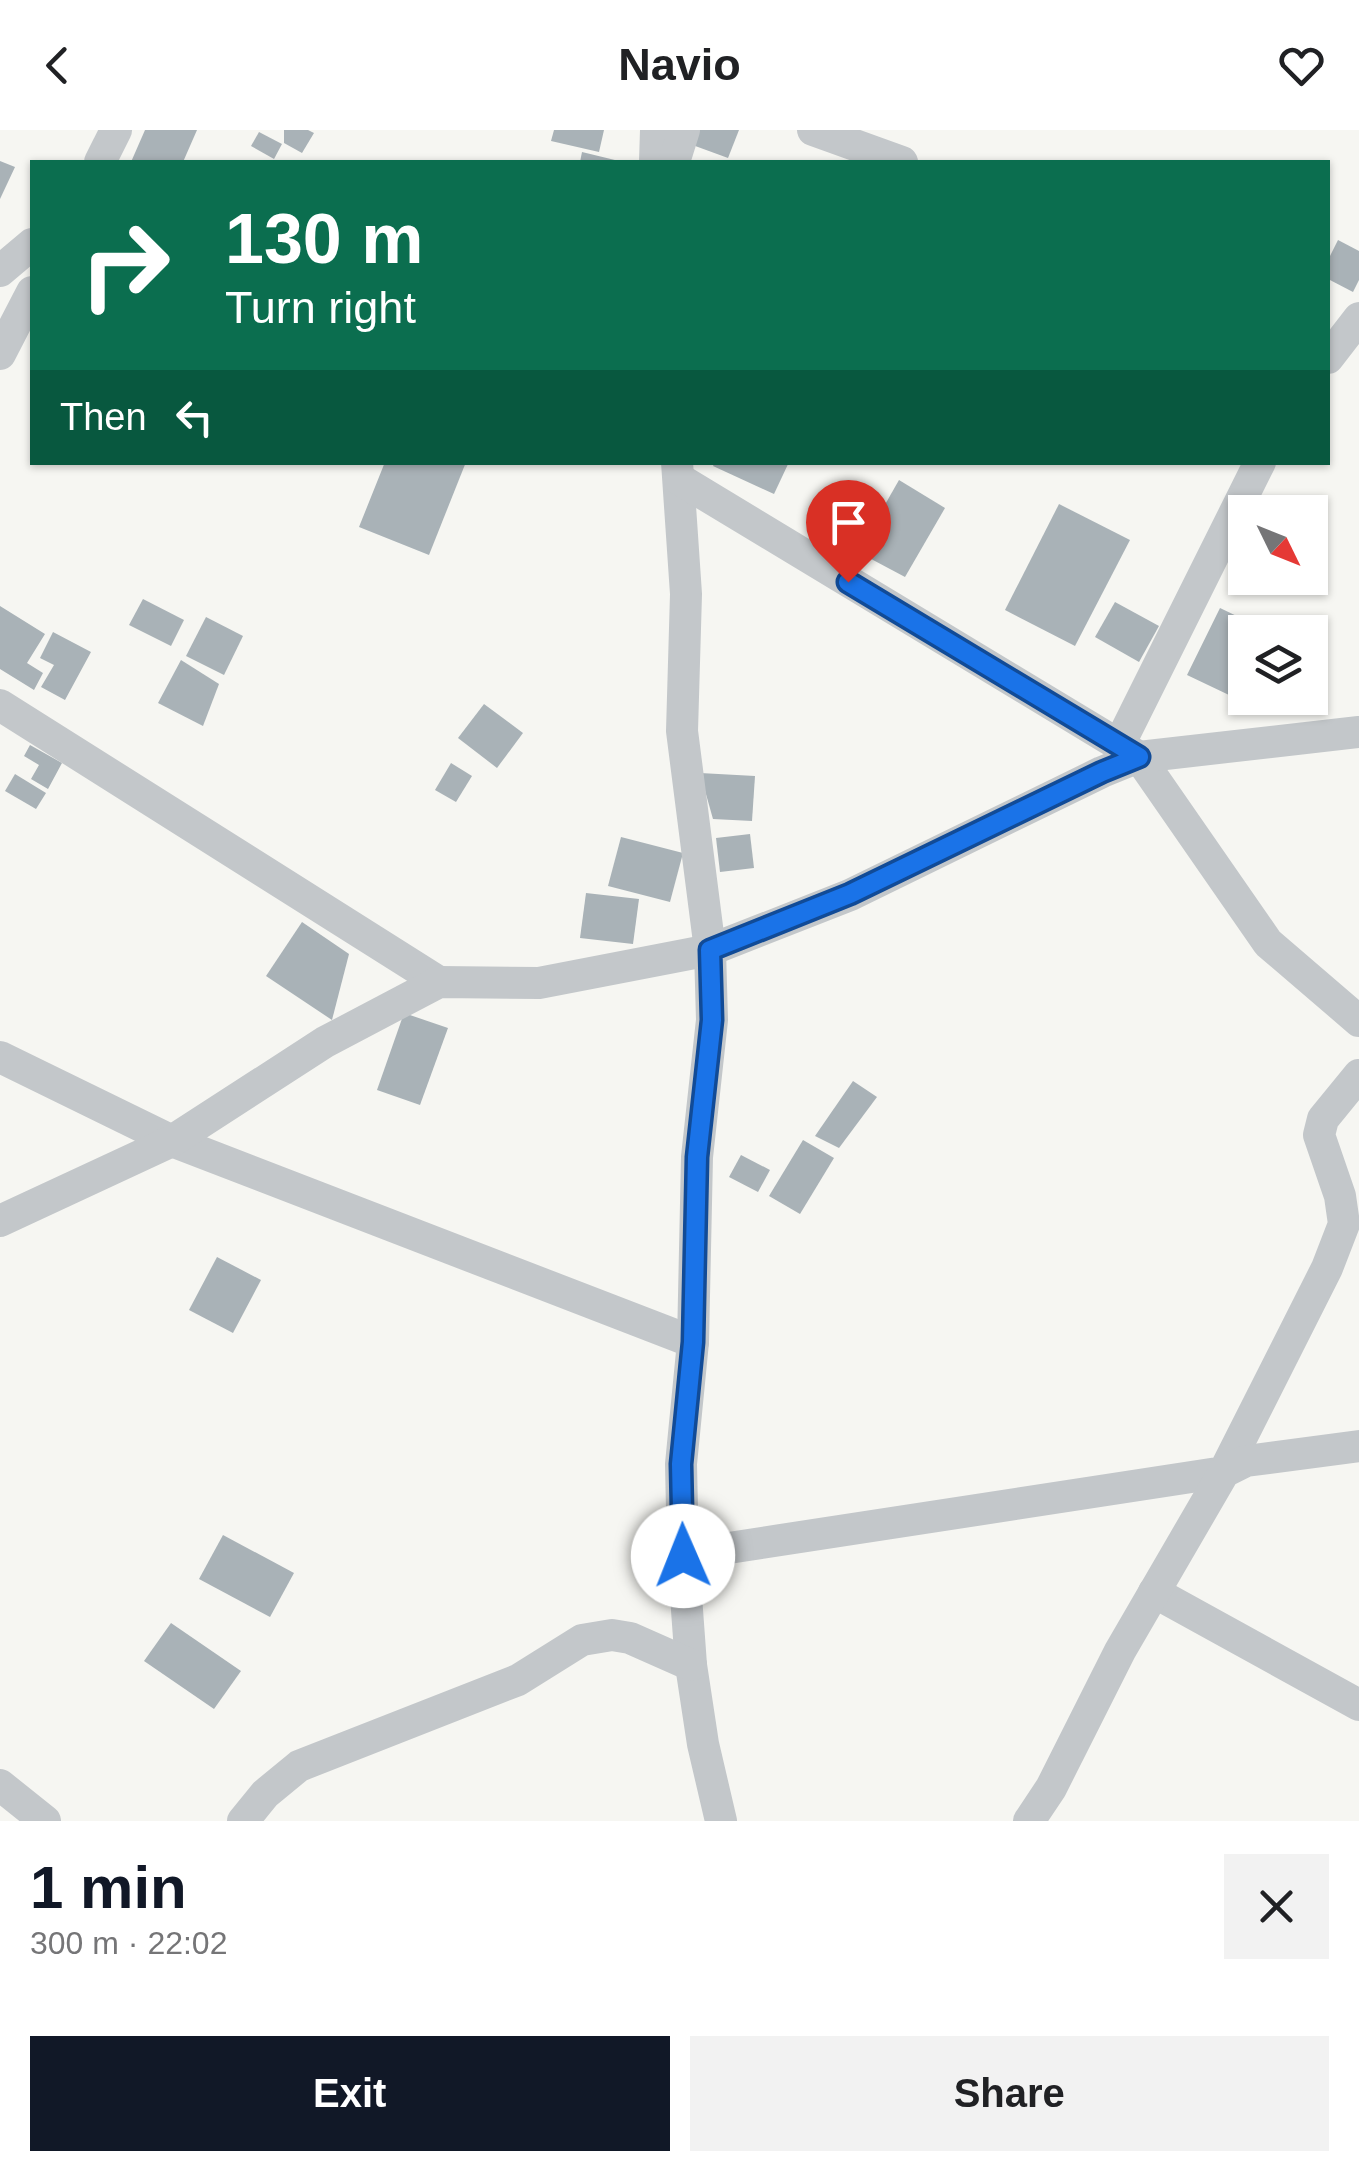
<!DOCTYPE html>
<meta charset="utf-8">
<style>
body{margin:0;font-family:Helvetica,sans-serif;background:#f2f2f2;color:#202124;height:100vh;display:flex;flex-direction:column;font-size:38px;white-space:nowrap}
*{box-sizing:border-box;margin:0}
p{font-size:32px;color:#757577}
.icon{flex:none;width:55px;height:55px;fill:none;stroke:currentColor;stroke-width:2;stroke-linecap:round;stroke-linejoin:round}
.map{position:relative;height:1691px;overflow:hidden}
.drawer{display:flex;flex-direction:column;background:#fff;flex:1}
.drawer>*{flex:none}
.top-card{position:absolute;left:30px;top:30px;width:1300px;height:305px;border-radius:0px;box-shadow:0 2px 8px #0004;background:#0b6e4f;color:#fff;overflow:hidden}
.needle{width:65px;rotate:133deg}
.buttons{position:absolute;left:1228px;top:365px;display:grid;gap:20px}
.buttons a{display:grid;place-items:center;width:100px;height:100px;border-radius:0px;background:#fff;box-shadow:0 2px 8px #0004;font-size:50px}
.pin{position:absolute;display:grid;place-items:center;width:85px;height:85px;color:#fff;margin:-102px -42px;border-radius:50% 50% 50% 0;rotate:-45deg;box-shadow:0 0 10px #0007}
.pin .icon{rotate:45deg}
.me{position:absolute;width:110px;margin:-55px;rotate:359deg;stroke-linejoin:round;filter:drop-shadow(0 0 8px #0008)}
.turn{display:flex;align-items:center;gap:35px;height:210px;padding:0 30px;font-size:45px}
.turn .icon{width:130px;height:130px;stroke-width:2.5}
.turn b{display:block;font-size:70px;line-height:85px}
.then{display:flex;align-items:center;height:95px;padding:0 30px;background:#0003;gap:20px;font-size:38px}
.round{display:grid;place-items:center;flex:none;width:105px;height:105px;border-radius:0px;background:#f2f2f2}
.headline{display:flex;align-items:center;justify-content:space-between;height:170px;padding:0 30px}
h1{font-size:60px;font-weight:700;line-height:75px;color:#111827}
.cta{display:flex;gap:20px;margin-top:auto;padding:20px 30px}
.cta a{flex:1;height:115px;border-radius:0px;background:#111827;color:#fff;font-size:40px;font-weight:700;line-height:115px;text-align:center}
.cta a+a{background:#f2f2f2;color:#202124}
header{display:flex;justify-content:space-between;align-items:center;height:130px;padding:0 30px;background:#fff;font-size:45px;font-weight:700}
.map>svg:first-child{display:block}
.building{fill:#a9b2b7}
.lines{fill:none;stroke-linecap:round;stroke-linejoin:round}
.street{stroke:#c3c7ca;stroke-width:32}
.route-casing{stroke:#114b97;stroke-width:25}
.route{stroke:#1a73e8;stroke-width:18}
</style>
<header><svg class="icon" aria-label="back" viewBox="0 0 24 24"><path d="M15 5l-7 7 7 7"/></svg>Navio<svg class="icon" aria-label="heart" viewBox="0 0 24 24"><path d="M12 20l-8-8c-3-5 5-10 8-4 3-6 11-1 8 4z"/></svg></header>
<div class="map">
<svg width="1359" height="1691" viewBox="0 0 1359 1691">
<rect width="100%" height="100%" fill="#f6f6f2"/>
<g class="building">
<polygon points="145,0 197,0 183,32 131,32"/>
<polygon points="284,0 308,0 314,3 302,23 284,13"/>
<polygon points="554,0 604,0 599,22 551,11"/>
<polygon points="692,0 739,0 728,28 687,13"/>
<polygon points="259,2 282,14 274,29 251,16"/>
<polygon points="582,22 619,31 619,32 580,32"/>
<polygon points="0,31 15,37 0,69"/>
<polygon points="1338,110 1359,121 1359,150 1353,162 1328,149 1328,130"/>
<polygon points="385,332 466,332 429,425 359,397"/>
<polygon points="715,332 789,332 774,364 713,336"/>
<polygon points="899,350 945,378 905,447 858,422"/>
<polygon points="1059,374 1130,410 1075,516 1005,480"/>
<polygon points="143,469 184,490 171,516 129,495"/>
<polygon points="1115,472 1159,496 1139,532 1095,507"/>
<polygon points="0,476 45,504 27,533 43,543 34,560 0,539"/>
<polygon points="1220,478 1270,502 1245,502 1245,568 1280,568 1271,585 1187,545"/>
<polygon points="206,487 243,506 224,545 186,526"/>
<polygon points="53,502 91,522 65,570 41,557 54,535 40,528"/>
<polygon points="181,530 219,554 203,596 158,573"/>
<polygon points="484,574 523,603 497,638 458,608"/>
<polygon points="30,615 62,633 48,659 31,649 39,635 24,626"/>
<polygon points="451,633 472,646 456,672 435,660"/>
<polygon points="700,643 755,646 752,691 713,689"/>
<polygon points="15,644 46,663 36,679 5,661"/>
<polygon points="750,704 754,738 720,742 716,708"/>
<polygon points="621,707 683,723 670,772 608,756"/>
<polygon points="586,763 639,769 633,814 580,808"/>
<polygon points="302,792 349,824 332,890 266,846"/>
<polygon points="404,883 448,898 420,975 377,960"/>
<polygon points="853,951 877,967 839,1018 815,1006"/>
<polygon points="803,1010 834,1028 800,1084 769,1066"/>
<polygon points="741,1025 770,1040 758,1062 729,1047"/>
<polygon points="217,1127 261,1150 233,1203 189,1180"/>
<polygon points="223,1405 294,1443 270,1487 199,1449"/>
<polygon points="171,1493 241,1541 214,1579 144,1531"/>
</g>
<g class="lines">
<g class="street">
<polyline points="813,0 902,32"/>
<polyline points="100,32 116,0"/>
<polyline points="655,32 656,0"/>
<polyline points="674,32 684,0"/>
<polyline points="0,141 32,114"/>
<polyline points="0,224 32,162"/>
<polyline points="1328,228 1359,188"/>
<polyline points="677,332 686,464 682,601 710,820 712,890 697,1027 693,1212 681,1334 683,1425 691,1535 703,1614 721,1691"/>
<polyline points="679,349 1139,627 1268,813 1359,891"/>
<polyline points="0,575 439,852"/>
<polyline points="1118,617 1260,332"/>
<polyline points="0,927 172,1011 693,1212"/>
<polyline points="0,1091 172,1011 325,912 439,852 539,853 710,820 850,765 1102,642 1139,627 1359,602"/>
<polyline points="683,1425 1224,1342 1327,1138 1344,1094 1340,1066 1319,1005 1323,989 1359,945"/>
<polyline points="1154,1462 1359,1575"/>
<polyline points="0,1655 45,1691"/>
<polyline points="243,1691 265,1664 299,1636 518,1550 582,1510 612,1505 630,1508 691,1535"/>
<polyline points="1029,1691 1051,1658 1120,1521 1224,1342 1246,1331 1359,1316"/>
</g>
</g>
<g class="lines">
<defs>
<polyline id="route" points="683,1426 681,1334 693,1212 697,1027 712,890 710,820 850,764 1102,642 1139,627 848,452"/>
</defs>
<use href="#route" class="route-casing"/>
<use href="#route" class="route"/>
</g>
</svg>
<div class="buttons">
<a><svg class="needle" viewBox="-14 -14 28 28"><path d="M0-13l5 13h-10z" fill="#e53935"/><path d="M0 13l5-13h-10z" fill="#757577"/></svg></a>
<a><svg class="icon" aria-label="layers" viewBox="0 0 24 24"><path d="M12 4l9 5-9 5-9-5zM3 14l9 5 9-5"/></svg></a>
</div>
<div class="pin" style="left:848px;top:452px;background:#d93025"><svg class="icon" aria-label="arrive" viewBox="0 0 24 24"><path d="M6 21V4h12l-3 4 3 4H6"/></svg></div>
<svg class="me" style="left:683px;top:1426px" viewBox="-20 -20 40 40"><circle r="19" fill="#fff"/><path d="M0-13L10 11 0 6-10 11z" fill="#1a73e8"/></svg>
<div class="top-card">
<div class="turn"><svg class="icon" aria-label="right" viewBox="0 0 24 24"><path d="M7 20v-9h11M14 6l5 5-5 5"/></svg><div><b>130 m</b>Turn right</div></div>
<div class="then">Then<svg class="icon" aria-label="left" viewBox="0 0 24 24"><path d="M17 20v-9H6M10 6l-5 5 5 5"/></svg></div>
</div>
</div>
<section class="drawer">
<div class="headline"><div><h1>1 min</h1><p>300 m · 22:02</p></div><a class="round"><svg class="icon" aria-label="close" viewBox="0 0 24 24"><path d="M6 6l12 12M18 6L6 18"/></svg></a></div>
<div class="cta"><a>Exit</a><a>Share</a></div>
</section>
